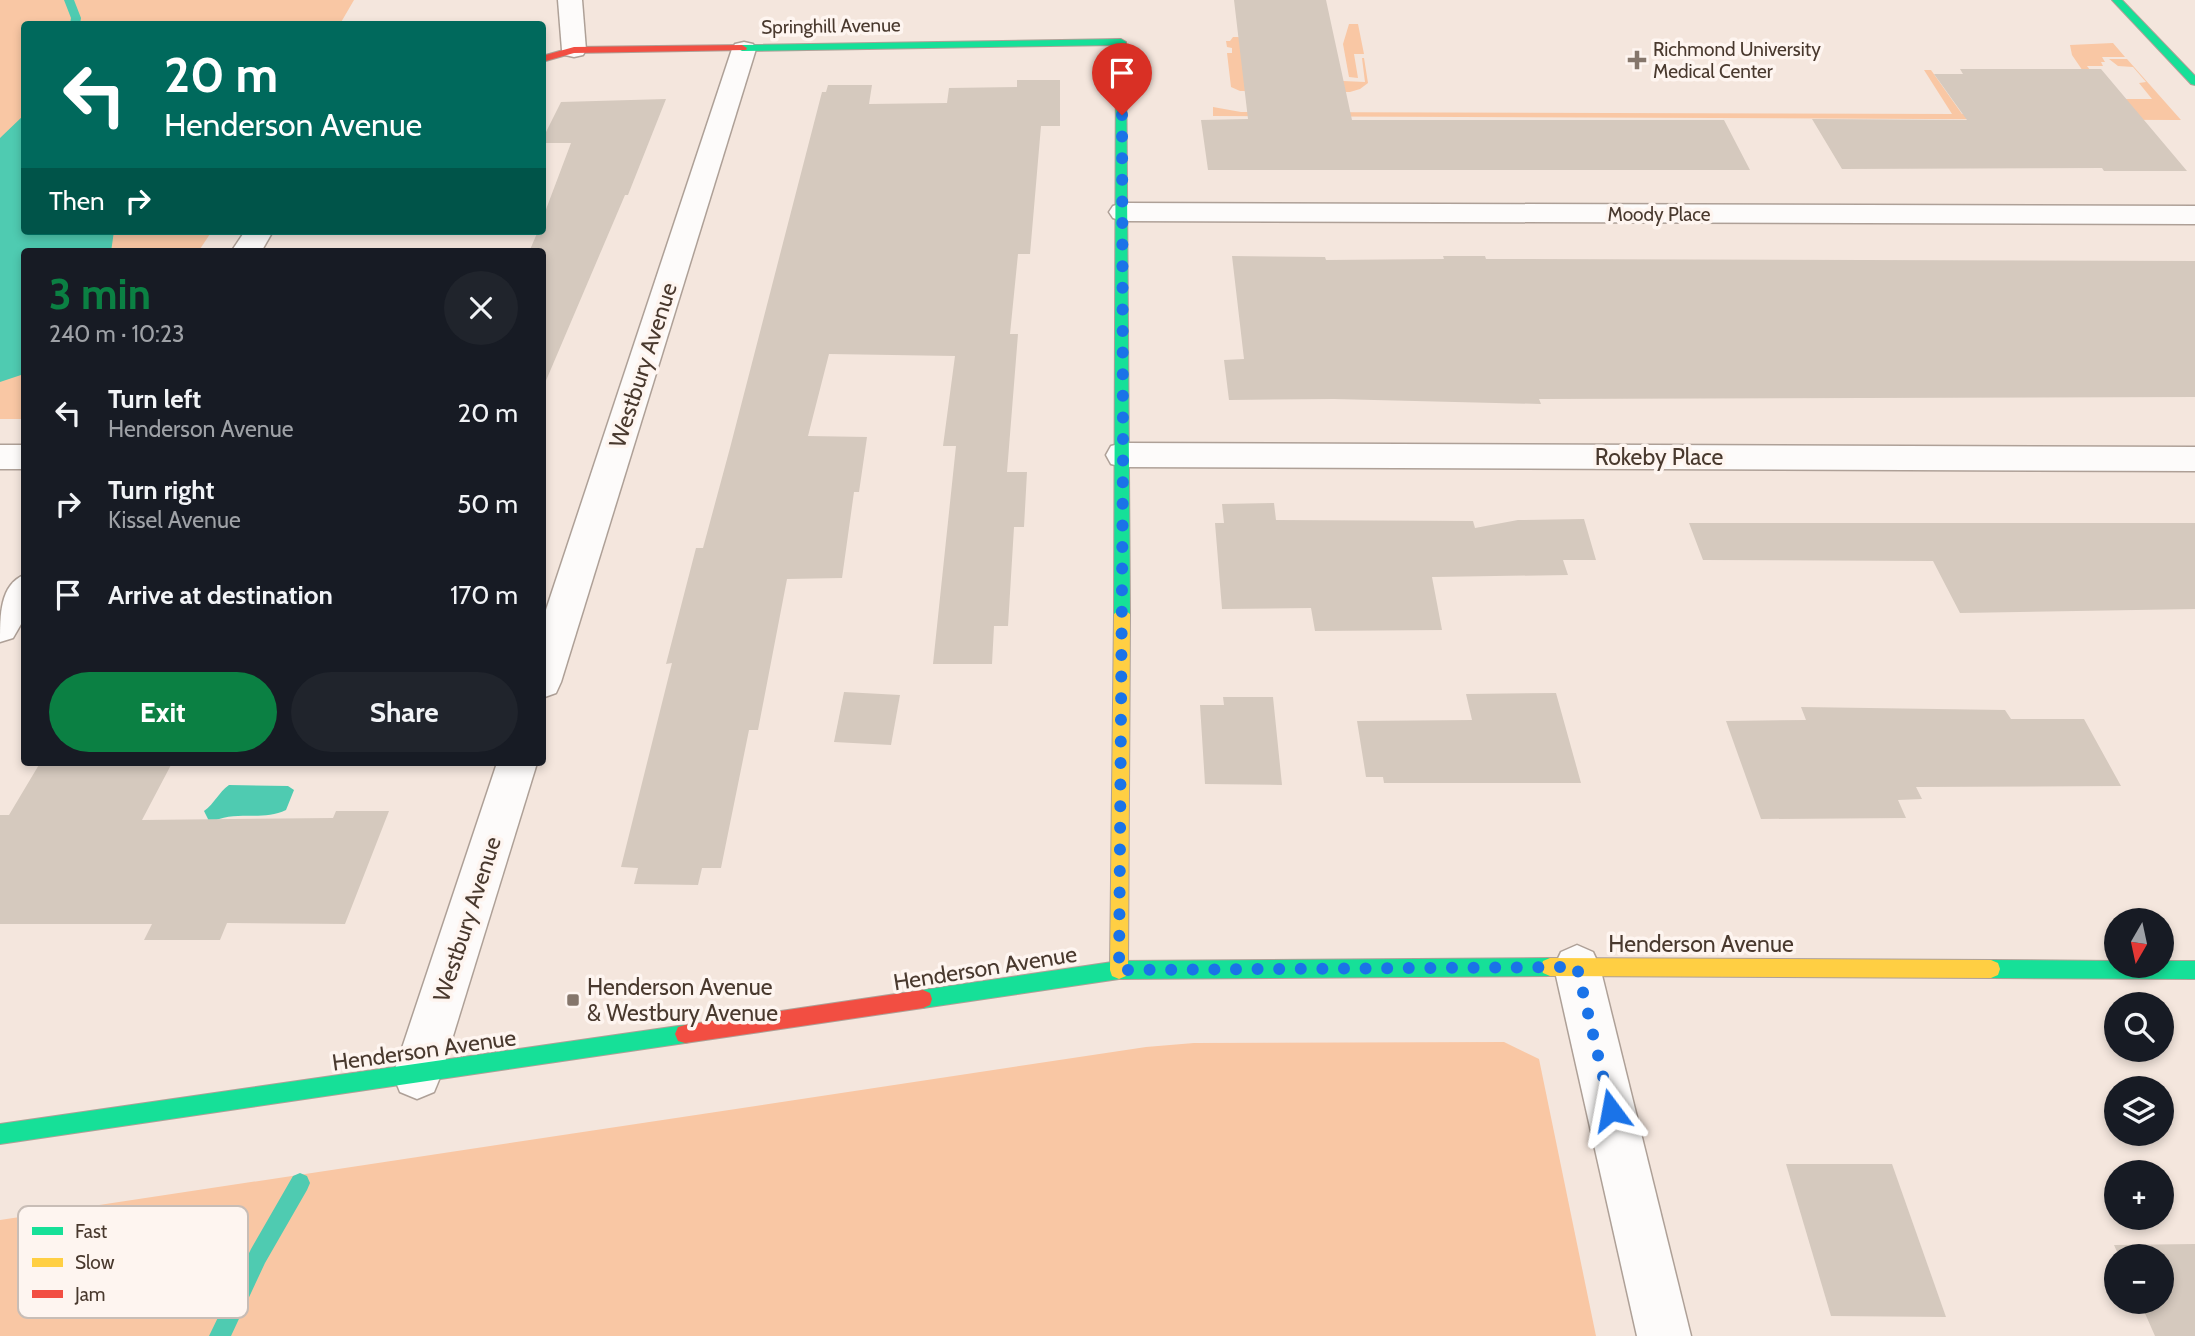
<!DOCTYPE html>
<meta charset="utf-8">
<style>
body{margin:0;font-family:Cabin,sans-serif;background:#20242c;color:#f1f3f6;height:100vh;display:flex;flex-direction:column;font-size:26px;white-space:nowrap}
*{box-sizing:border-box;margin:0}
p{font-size:23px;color:#9ea1a6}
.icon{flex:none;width:38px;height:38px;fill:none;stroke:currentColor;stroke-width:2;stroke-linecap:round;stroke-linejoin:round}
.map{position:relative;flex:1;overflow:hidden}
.drawer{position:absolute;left:21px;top:248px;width:525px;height:518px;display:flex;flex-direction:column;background:#171b24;border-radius:7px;box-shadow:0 4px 10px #0003}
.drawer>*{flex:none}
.hud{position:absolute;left:21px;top:21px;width:525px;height:214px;border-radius:7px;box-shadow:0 4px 10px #0003;background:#00695c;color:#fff;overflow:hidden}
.needle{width:46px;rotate:189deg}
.controls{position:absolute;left:2104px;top:908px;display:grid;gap:14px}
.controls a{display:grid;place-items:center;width:70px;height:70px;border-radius:50%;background:#171b24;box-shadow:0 4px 10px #0003;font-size:35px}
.pin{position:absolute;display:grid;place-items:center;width:60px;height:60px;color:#fff;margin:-72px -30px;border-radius:50% 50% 50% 0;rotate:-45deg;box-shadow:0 0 7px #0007}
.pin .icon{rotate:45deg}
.me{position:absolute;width:77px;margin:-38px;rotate:347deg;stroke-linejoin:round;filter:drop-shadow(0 0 5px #0008)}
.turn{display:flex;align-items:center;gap:24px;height:147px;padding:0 28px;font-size:32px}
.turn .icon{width:91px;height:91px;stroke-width:2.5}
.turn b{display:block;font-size:49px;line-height:60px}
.then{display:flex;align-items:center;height:66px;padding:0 28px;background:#0003;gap:14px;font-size:26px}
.round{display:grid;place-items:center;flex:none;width:74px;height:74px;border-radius:37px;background:#20242c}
.overview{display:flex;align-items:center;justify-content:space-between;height:119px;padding:0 28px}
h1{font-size:42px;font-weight:800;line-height:52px;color:#0b8043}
.primary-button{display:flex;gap:14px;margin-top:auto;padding:14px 28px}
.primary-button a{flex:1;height:80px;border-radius:42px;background:#0b8043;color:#fff;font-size:28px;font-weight:800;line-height:80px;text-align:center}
.primary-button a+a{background:#20242c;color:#f1f3f6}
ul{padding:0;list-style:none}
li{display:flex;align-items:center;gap:21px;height:91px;padding:0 28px}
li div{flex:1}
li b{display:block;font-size:26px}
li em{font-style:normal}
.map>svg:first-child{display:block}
.green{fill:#f9c7a4}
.water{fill:#4fcbb1}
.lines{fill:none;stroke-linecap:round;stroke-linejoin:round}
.stream{fill:#4fcbb1;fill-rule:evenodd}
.building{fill:#d5c9be}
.street-casing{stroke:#aea097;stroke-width:3}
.fast-casing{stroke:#aea097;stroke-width:2}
.slow-casing{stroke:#aea097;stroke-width:2}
.jam-casing{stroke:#aea097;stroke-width:2}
.street{fill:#fdfbfa;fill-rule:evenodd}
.fast{fill:#16e098;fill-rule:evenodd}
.slow{fill:#ffcf43;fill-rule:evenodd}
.jam{fill:#f24e42;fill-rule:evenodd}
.route{stroke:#1a73e8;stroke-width:12;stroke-dasharray:0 21.6}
.poi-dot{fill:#85766b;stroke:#fef5f0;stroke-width:2.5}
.labels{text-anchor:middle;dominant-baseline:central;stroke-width:7;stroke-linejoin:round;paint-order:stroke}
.far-street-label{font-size:19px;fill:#49392e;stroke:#fef5f0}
.far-poi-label{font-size:19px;fill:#49392e;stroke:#fef5f0;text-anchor:start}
.street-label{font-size:23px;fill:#49392e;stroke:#fef5f0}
.poi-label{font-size:23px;fill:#49392e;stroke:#fef5f0;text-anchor:start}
.key{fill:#fef5f0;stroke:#c8bdb6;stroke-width:2}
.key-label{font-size:19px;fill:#49392e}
</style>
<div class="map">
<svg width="2195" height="1336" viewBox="0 0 2195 1336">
<rect width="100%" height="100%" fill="#f4e6dd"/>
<g class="green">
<polygon points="0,0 354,0 340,24 24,24 24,231 212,231 198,252 24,252 24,419 0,419"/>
<polygon points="1349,24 1358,24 1364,54 1354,54 1358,78 1349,77 1343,44"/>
<polygon points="1233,37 1238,37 1343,81 1365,82 1362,58 1364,58 1368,83 1360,89 1350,92 1240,91 1231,87 1227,53 1232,53 1232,48 1227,47 1226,41 1230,41"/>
<polygon points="2113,43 2125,57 2102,57 2105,62 2101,62 2103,66 2087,66 2099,82 2122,99 2152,99 2139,83 2146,82 2133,67 2118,66 2109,59 2127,59 2181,120 1213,116 1213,107 1241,112 1952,114 1924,70 1931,70 1962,114 2088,114 2089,80 2072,55 2070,45"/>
<polygon points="1504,1042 1539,1059 1596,1336 0,1336 0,1220 1146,1047 1194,1043"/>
</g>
<g class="water">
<polygon points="24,115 24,231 114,231 111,252 24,252 24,374 0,382 0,138"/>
<path d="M229 785 288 786 294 790 286 810C261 822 234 809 210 823L204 811C215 803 218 793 229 785Z"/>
</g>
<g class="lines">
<g class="stream">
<polygon points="64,0 74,0 81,18 80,24 70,24 71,18"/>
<polygon points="300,1173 307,1176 310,1183 307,1190 265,1263 231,1336 209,1336 251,1249 293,1176"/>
</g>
</g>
<g class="building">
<polygon points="1234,0 1326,0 1352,120 1724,120 1750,170 1208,170 1201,120 1248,119"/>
<polygon points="1960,69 2101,69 2187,171 2104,171 2102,168 1842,169 1812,119 1967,120 1934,74 1963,74"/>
<polygon points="1017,80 1060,80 1060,126 1041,126 1030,254 1018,254 1010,334 1018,334 1007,472 1027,472 1024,527 1014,527 1008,626 994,626 992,664 933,664 956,446 943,446 955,356 829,354 808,436 867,437 859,492 854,492 842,578 787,579 758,730 749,730 721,868 702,868 698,885 634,884 638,868 621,867 672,663 666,664 696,548 703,548 730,448 822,92 826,92 828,85 872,85 869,104 947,103 949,88 1017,87"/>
<polygon points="666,99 628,195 625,195 542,390 542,252 529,252 538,231 542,231 542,220 571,143 542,143 542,140 561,102"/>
<polygon points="1232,256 1325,257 1326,260 1444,259 1443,256 1485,256 1486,259 1501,259 2195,261 2195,397 1539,399 1541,404 1334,399 1229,400 1224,360 1244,359"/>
<polygon points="1274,503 1276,520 1473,521 1475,528 1518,520 1584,519 1596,560 1563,560 1568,575 1432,577 1442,630 1315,631 1311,608 1222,609 1215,523 1224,523 1222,504"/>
<polygon points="1689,523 2195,523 2195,609 1960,613 1933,561 1703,560"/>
<polygon points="844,692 900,695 891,745 834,742"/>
<polygon points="1556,693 1581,783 1384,783 1383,777 1366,777 1357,721 1472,720 1466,694"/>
<polygon points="1223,697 1273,697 1282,785 1205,784 1200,705 1224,705"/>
<polygon points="1801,707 2005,710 2011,719 2084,719 2121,786 1916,787 1922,799 1898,800 1906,818 1761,819 1726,721 1806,720"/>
<polygon points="40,763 172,763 142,820 333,818 336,811 389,811 345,924 227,923 220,940 144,940 152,924 0,924 0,815 9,815"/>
<polygon points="1786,1164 1892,1164 1946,1317 1831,1316"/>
<polygon points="2195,1244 2195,1336 2155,1336 2140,1302 2161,1302 2161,1256 2119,1256 2114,1245"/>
</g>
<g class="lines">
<defs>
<g id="street">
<polygon points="558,0 582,0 586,50 583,55 574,57 565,55 562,50"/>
<polygon points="744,42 753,44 756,49 561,682 556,693 542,698 542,622 732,49 735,44"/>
<polygon points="1123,203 2195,206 2195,224 1123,221 1113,218 1109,212 1113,206"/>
<polygon points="245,231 273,231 261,252 231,252"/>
<polygon points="1123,443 2195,447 2195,471 1123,467 1111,464 1106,455 1111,446"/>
<rect x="0" y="445" width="24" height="24"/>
<path d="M24 575V619L13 638 0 642C0 615 0 585 24 575Z"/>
<polygon points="497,763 537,763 441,1075 434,1092 417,1099 400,1092 393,1075"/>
<polygon points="1577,945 1593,952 1600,967 1691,1336 1637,1336 1554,967 1561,952"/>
</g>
<g id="fast">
<polygon points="2112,0 2122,0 2195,76 2195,85 2191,84"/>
<polygon points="1121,39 1126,42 1130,614 1122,620 1114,614 1116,45 742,51 737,48 742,45"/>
<polygon points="1550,958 1557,961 1559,967 1557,973 1550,976 1119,979 923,1008 916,1005 914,999 916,993 923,990 1119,961"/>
<polygon points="1991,960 2116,961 2116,966 2161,966 2161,961 2195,961 2195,979 1991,978 1984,975 1982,969 1984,963"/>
<polygon points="685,1025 692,1027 695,1034 692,1041 685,1043 0,1144 0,1124"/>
</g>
<g id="slow">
<polygon points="1122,608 1130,614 1128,970 1126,976 1119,979 1112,976 1110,970 1114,614"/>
<polygon points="1550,958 1991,960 1998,963 2000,969 1998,975 1991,978 1550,976 1543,973 1541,967 1543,961"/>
</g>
<g id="jam">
<polygon points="742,45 747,48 746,50 574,53 542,62 542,56 574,47"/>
<polygon points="923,990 930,993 932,999 930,1005 923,1008 685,1043 678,1041 675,1034 678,1027 685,1025"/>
</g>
</defs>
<use href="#street" class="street-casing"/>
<use href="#fast" class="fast-casing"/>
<use href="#slow" class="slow-casing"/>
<use href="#jam" class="jam-casing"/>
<use href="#street" class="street"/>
<use href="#fast" class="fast"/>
<use href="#slow" class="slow"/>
<use href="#jam" class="jam"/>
</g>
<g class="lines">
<polyline class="route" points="1122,115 1123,455 1119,970 1577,967 1611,1110"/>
</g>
<g class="poi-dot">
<path d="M1633.5 49.5h7v7h7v7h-7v7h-7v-7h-7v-7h7z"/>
<rect x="566" y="993" width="14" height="14" rx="3.5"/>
</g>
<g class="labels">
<g class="far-street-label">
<text transform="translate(831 26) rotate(-1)">Springhill Avenue</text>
<text x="1659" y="214">Moody Place</text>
</g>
<g class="far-poi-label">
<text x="1653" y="49">Richmond University<tspan x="1653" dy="22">Medical Center</tspan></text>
</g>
<g class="street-label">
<text transform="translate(643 365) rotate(-72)">Westbury Avenue</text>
<text x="1659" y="457">Rokeby Place</text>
<text transform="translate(467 919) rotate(-72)">Westbury Avenue</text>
<text x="1701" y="944">Henderson Avenue</text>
<text transform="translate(985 968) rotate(-9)">Henderson Avenue</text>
<text transform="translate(424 1050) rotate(-8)">Henderson Avenue</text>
</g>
<g class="poi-label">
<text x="587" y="987">Henderson Avenue<tspan x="587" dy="26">&amp; Westbury Avenue</tspan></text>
</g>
</g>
<rect x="18" y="1206" width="230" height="112" rx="10" class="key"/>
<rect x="32" y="1227" width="31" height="8" fill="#16e098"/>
<rect x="32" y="1258" width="31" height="9" fill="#ffcf43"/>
<rect x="32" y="1290" width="31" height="8" fill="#f24e42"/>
<g class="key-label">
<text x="75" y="1238">Fast</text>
<text x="75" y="1269">Slow</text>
<text x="75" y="1301">Jam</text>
</g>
</svg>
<div class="controls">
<a><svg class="needle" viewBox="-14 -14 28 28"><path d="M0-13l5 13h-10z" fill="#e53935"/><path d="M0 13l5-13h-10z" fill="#9ea1a6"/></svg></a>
<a><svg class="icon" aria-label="search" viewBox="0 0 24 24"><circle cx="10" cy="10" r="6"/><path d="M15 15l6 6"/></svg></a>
<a><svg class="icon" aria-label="layers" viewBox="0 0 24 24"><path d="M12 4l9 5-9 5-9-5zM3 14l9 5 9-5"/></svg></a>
<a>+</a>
<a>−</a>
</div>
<div class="pin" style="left:1122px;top:115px;background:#d93025"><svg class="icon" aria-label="arrive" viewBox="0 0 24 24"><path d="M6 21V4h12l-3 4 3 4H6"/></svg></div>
<svg class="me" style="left:1611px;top:1110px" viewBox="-20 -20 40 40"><path d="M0-17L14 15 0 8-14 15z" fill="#1a73e8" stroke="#fff" stroke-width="4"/></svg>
<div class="hud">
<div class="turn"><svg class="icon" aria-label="left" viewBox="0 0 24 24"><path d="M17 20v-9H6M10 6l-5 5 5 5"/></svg><div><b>20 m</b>Henderson Avenue</div></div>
<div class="then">Then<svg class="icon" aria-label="right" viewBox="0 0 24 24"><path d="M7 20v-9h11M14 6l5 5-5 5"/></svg></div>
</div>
<section class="drawer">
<div class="overview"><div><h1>3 min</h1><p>240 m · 10:23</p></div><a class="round"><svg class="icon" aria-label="close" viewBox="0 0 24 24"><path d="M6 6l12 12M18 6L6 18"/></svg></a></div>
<ul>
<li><svg class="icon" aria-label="left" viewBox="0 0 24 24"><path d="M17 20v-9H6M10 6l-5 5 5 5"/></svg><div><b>Turn left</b><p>Henderson Avenue</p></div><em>20 m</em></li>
<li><svg class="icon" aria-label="right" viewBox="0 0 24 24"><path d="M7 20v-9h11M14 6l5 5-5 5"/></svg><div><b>Turn right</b><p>Kissel Avenue</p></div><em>50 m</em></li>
<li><svg class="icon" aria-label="arrive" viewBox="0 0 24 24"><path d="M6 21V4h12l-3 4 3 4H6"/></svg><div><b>Arrive at destination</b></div><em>170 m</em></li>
</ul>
<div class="primary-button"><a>Exit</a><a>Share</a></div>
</section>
</div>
